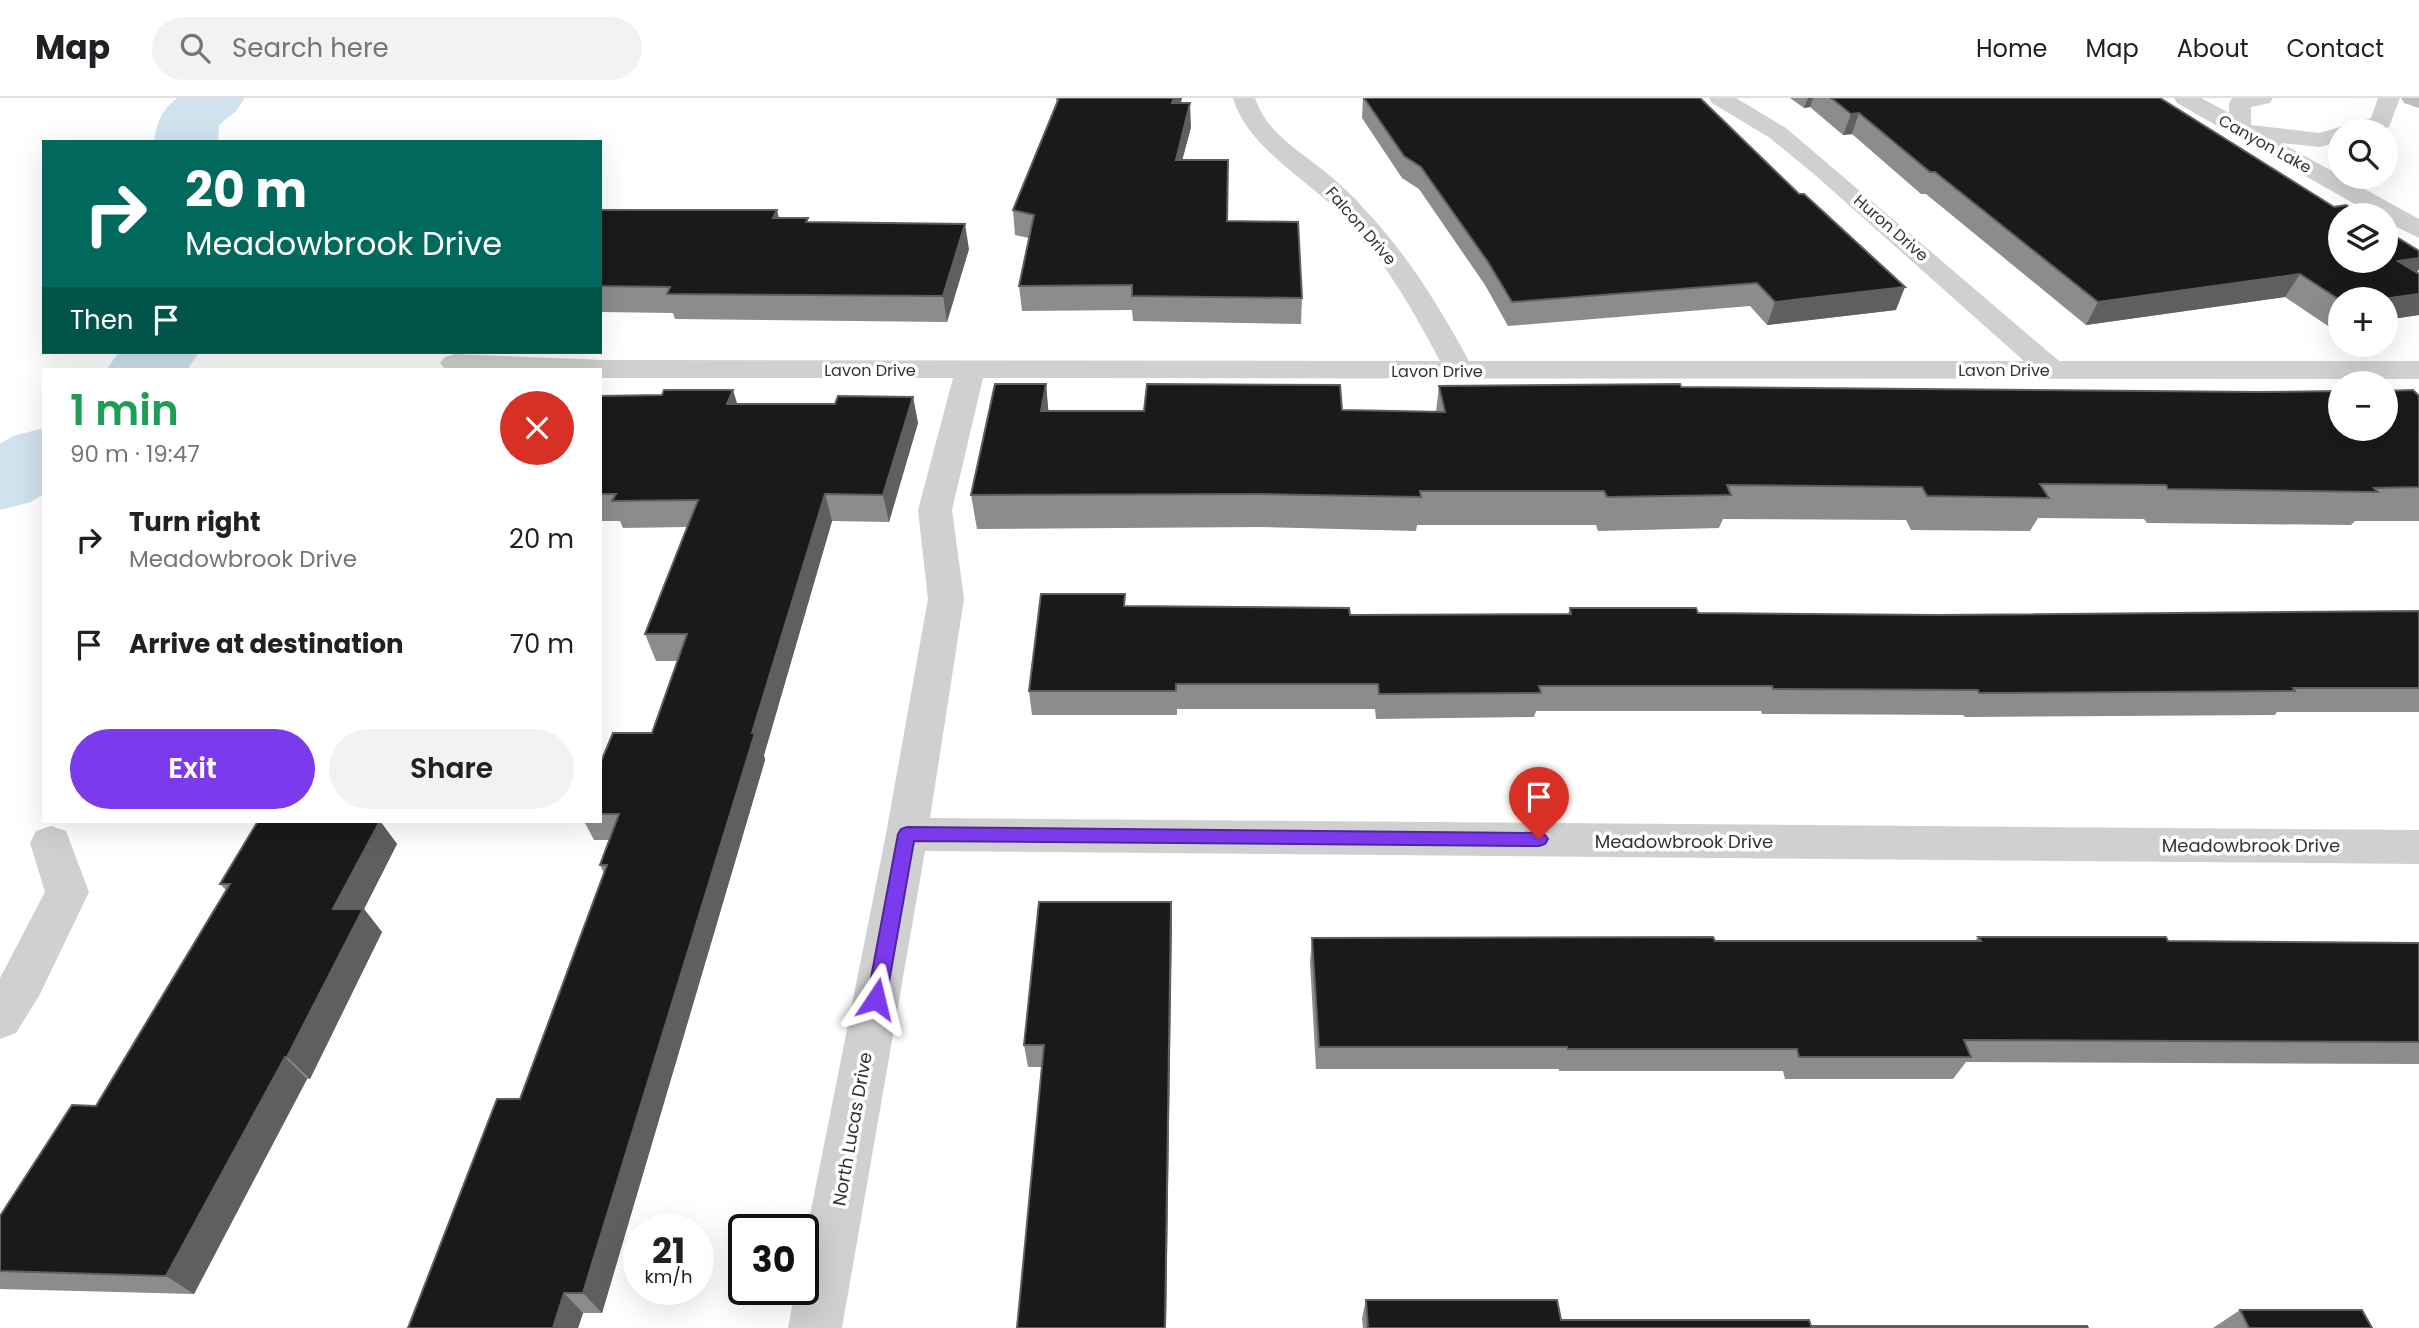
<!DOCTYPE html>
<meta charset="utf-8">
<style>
body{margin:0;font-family:Poppins,sans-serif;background:#f2f2f2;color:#202124;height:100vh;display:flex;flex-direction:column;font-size:26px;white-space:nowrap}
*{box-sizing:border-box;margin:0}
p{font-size:23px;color:#757577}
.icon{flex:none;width:38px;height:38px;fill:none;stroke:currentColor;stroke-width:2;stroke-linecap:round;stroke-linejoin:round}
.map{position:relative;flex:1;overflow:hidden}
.details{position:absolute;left:42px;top:270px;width:560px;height:455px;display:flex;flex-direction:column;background:#fff;border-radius:0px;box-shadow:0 7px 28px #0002}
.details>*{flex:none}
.guide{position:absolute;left:42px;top:42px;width:560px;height:214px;border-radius:0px;box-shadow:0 7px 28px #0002;background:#00695c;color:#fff;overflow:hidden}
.fabs{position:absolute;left:2328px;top:21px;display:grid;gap:14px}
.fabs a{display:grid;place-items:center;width:70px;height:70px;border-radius:50%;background:#fff;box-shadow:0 7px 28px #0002;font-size:35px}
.speed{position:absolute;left:623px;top:1116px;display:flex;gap:14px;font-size:35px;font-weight:700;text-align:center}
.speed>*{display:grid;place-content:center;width:91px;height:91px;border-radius:50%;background:#fff;box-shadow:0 7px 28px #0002;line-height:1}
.speed small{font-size:18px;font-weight:400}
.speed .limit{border:4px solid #111;border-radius:10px;background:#fff;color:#111}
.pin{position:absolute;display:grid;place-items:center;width:60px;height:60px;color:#fff;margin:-72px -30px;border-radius:50% 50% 50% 0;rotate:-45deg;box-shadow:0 0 7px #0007}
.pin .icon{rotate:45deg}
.me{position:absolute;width:77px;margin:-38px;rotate:10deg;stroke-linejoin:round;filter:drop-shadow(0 0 5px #0008)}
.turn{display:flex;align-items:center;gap:24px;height:147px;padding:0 28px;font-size:32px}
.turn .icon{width:91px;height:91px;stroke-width:2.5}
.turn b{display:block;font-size:49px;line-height:60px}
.then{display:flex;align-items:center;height:66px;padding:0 28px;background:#0003;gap:14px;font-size:26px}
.round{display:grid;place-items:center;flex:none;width:74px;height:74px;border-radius:37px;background:#f2f2f2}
.overview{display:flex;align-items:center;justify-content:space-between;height:119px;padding:0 28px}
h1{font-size:42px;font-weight:600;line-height:52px;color:#1e9e55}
.action{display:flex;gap:14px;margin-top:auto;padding:14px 28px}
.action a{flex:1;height:80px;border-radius:42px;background:#7c3aed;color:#fff;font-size:28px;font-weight:600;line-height:80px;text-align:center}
.action a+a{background:#f2f2f2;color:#202124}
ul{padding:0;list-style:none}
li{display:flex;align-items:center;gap:21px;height:105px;padding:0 28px}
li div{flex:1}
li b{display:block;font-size:26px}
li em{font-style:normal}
header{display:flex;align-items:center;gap:42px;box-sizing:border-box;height:98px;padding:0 35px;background:#fff;border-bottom:2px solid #e0e0e0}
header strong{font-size:33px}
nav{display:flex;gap:38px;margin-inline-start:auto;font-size:24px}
.search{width:490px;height:63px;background:#f2f2f2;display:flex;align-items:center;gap:18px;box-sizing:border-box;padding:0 24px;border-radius:38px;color:#757577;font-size:26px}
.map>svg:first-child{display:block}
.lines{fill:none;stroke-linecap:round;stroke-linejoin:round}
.river{fill:#cfe2ee;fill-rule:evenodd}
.street{fill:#d0d0d0;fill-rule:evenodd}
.secondary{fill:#bdbdbd;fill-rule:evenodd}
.wall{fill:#8c8c8c}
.shaded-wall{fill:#5f5f5f}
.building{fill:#1a1a1a;stroke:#5f5f5f;stroke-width:2}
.route{fill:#7c3aed;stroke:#51269a;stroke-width:2}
.labels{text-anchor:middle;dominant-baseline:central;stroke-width:7;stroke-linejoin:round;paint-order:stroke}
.far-street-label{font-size:16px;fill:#333;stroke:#fff}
.street-label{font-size:18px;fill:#333;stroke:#fff}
</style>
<header>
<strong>Map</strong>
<div class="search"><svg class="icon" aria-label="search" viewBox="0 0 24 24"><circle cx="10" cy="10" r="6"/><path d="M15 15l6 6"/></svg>Search here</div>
<nav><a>Home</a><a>Map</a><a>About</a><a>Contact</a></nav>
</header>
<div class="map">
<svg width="2419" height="1230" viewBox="0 0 2419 1230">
<rect width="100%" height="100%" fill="#fff"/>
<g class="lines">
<g class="river">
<path d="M177 0H245L236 13 219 27 218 44H154C157 24 161 13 177 0Z"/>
<polygon points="119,254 199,254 188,271 107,271"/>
<polygon points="44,330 44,396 31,404 0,412 0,346 13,338"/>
</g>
<g class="street">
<path d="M1233 0H1255C1267 35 1296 50 1323 72 1339 85 1353 98 1366 113 1408 157 1440 210 1469 263H2024L1815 77 1770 40 1712 5 1709 0H1736L1786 30 2059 263H2419V281L983 280 952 412 964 501 930 720 2419 732V766L925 753 842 1230H788L795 1192H803V1152L886 736 928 501 918 412 953 280H600V271H445L440 265 445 259 455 256 603 262 1440 263C1414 214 1386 165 1349 124 1312 83 1248 52 1233 0Z"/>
<polygon points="2174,0 2201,0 2229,15 2229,5 2232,0 2273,0 2270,5 2251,9 2251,27 2319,35 2371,20 2378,0 2400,0 2389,29 2374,33 2340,33 2340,43 2320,49 2281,45 2419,121 2419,140 2385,123 2385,117 2374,117 2177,5"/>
<polygon points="51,728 66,733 89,794 39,898 16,935 0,941 0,880 45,794 30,745 36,733"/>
</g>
<polygon class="secondary" points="2401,0 2419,0 2419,10 2404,5"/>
</g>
<g class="wall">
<polygon points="1056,0 1182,0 1181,5 1191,29 1182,62 1227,123 1302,200 1301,226 1133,223 1132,212 1022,213 1019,188 1029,140 1015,137 1013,112 1057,7"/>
<polygon points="1363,0 1700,0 1896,212 1767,227 1750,208 1508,228 1485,187 1419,91 1402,80 1362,20"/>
<polygon points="1790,0 2160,0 2334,109 2419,153 2419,171 2417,174 2419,176 2419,217 2385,222 2385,201 2340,201 2340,229 2331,230 2285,199 2086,227 1926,96 1921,96 1852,36 1843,37 1810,9 1804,10"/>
<polygon points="600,112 779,120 808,120 808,124 969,151 947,224 675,221 673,215 600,214"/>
<polygon points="1046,286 1048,313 1144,313 1342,312 1436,314 1439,288 1681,289 2419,298 2419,423 2355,423 2351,427 2147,425 2144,421 2038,420 2030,433 1911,432 1906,422 1723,421 1719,430 1598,433 1596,427 1417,427 1416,433 1259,429 977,431 971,397"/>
<polygon points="600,298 737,306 835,306 913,299 918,325 889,424 832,423 764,657 765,662 602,1215 583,1215 578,1230 408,1230 520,1001 604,775 600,767 609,742 594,742 584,723 600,723 600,666 652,635 678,563 656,563 645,536 687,429 623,430 620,423 600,423"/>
<polygon points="1126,508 1350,517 1568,516 1570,510 1698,515 1938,517 2419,513 2419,614 2277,614 2275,617 1965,619 1963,617 1762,616 1761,613 1536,613 1534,619 1376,621 1375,611 1177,611 1177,617 1032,617 1029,593"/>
<polygon points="258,723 380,723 397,746 364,811 382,834 310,981 307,981 194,1196 0,1191 0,1118 96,1008 226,792 220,786"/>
<polygon points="1171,804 1172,828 1041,969 1028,969 1024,947"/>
<polygon points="1978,839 2168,843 2419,845 2419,966 1966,964 1953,981 1785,981 1783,973 1559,973 1559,971 1316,971 1310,864 1312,840 1715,843 1975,843"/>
<polygon points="1366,1202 1561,1222 1811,1228 2088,1230 1363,1230 1362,1220"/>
<polygon points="2240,1212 2372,1230 2213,1230"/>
</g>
<g class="shaded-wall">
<polygon points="1174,0 1182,0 1173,28 1172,5"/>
<polygon points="1808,0 1813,0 1810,9 1804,10"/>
<polygon points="1190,5 1191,29 1176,86 1176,62"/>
<polygon points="1859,15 1852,36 1843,37 1851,16"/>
<polygon points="777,112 783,137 773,120"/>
<polygon points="965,126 969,151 947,224 943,198"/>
<polygon points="2419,160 2419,171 2412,182 2398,163"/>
<polygon points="2300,176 2285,199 2086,227 2098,204"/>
<polygon points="1905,189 1896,212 1767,227 1775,204"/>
<polygon points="2419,196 2419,217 2385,222 2385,201"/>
<polygon points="2340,217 2340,229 2331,230"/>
<polygon points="1046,286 1049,319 1041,313"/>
<polygon points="733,292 741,318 727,306"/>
<polygon points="913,299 918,325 889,424 883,397"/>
<polygon points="825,396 832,423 764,657 765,662 602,1215 583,1195"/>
<polygon points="380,723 397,746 364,811 382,834 310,981 287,959 333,811"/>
<polygon points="1171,804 1172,828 1166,1230 1165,1230"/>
<polygon points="285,959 307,981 194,1196 166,1178"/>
<polygon points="564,1195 583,1215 578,1230 553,1230"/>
</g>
<g class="building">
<polygon points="1059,0 1174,0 1172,5 1190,5 1176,62 1228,62 1227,123 1298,124 1302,200 1132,198 1132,187 1019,188 1034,117 1013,112"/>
<polygon points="1364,0 1700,0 1799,96 1804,96 1905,189 1775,204 1757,185 1512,204 1488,164 1421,69 1404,58"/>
<polygon points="1831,0 2160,0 2334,109 2346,107 2362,117 2340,117 2340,163 2385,163 2385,132 2419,153 2419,160 2398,163 2419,176 2419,196 2383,201 2340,202 2300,176 2098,204 1935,74 1930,74 1859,15 1851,16"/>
<polygon points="600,112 777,112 773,120 808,120 806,124 965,126 943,198 667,196 670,189 600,188"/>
<polygon points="995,286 1046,286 1041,313 1144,313 1147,286 1340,287 1342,312 1445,314 1439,288 1680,286 1681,289 2258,294 2340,293 2340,331 2385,331 2385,293 2413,292 2419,298 2419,389 2374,390 2378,394 2168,391 2166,387 2040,386 2049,400 1927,398 1922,389 1727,387 1731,397 1607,399 1604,393 1420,393 1421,399 1260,396 971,397"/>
<polygon points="664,292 733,292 727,306 835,306 838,298 913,299 883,397 825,396 752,635 755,635 583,1195 564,1195 553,1230 408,1230 497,1001 520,1001 607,767 600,767 619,716 600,716 600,666 613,635 652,635 687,536 645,536 698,402 612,403 616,396 600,396 600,298 662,297"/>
<polygon points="1041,496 1125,496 1124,508 1349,510 1350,517 1571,516 1570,510 1696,510 1698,515 1938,517 2419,513 2419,590 2293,590 2295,593 1979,595 1978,592 1773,591 1772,588 1539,588 1541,595 1379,596 1378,586 1176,586 1176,593 1029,593"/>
<polygon points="258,723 380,723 333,811 363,811 287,959 285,959 166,1178 0,1173 0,1118 72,1007 96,1008 230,786 220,786"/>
<polygon points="1039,804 1171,804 1165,1230 1017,1230 1044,947 1024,947"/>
<polygon points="1713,839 1715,843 1981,843 1978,839 2166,839 2168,843 2419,845 2419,944 1964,942 1971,959 1799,959 1797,951 1568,951 1567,949 1319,949 1312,840"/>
<polygon points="1366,1202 1557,1202 1561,1222 1809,1222 1811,1228 2087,1228 2088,1230 1368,1230"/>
<polygon points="2240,1212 2362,1212 2372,1230 2249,1230"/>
</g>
<polygon class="route" points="907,729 1539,735 1545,737 1548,741 1545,746 1539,748 914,743 886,901 883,907 876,909 869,907 867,901 898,736 901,731"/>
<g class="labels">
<g class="far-street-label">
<text transform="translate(2265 46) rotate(29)">Canyon Lake</text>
<text transform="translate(1361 128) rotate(49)">Falcon Drive</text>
<text transform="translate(1891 130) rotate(41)">Huron Drive</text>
<text x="870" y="272">Lavon Drive</text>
<text x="2004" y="272">Lavon Drive</text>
<text x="1437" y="273">Lavon Drive</text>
</g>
<g class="street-label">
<text x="1684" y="743">Meadowbrook Drive</text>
<text x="2251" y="747">Meadowbrook Drive</text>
<text transform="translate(852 1031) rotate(-80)">North Lucas Drive</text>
</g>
</g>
</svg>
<div class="fabs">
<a><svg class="icon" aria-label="search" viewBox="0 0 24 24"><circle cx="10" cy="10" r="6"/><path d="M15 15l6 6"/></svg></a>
<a><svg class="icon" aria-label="layers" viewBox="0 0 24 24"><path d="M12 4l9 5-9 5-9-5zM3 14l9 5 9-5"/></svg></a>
<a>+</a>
<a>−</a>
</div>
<div class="speed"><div>21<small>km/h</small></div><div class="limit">30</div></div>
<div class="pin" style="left:1539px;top:741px;background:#d93025"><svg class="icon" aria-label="arrive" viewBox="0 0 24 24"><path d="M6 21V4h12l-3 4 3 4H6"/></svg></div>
<svg class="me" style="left:876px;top:901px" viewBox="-20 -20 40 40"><path d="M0-17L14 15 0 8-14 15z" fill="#7c3aed" stroke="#fff" stroke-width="4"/></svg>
<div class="guide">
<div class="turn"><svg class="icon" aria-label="right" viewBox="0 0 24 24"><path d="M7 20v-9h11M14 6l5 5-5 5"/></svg><div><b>20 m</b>Meadowbrook Drive</div></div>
<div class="then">Then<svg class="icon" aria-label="arrive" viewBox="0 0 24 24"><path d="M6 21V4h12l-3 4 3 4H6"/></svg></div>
</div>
<section class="details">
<div class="overview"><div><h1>1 min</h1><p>90 m · 19:47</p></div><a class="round" style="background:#d93025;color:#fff"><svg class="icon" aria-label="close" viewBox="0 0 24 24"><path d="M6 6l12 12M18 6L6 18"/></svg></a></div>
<ul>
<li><svg class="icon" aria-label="right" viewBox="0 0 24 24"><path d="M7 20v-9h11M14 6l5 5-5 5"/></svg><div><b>Turn right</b><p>Meadowbrook Drive</p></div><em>20 m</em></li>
<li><svg class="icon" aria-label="arrive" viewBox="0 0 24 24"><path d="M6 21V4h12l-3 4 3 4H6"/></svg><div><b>Arrive at destination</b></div><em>70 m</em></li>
</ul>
<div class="action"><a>Exit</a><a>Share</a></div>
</section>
</div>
